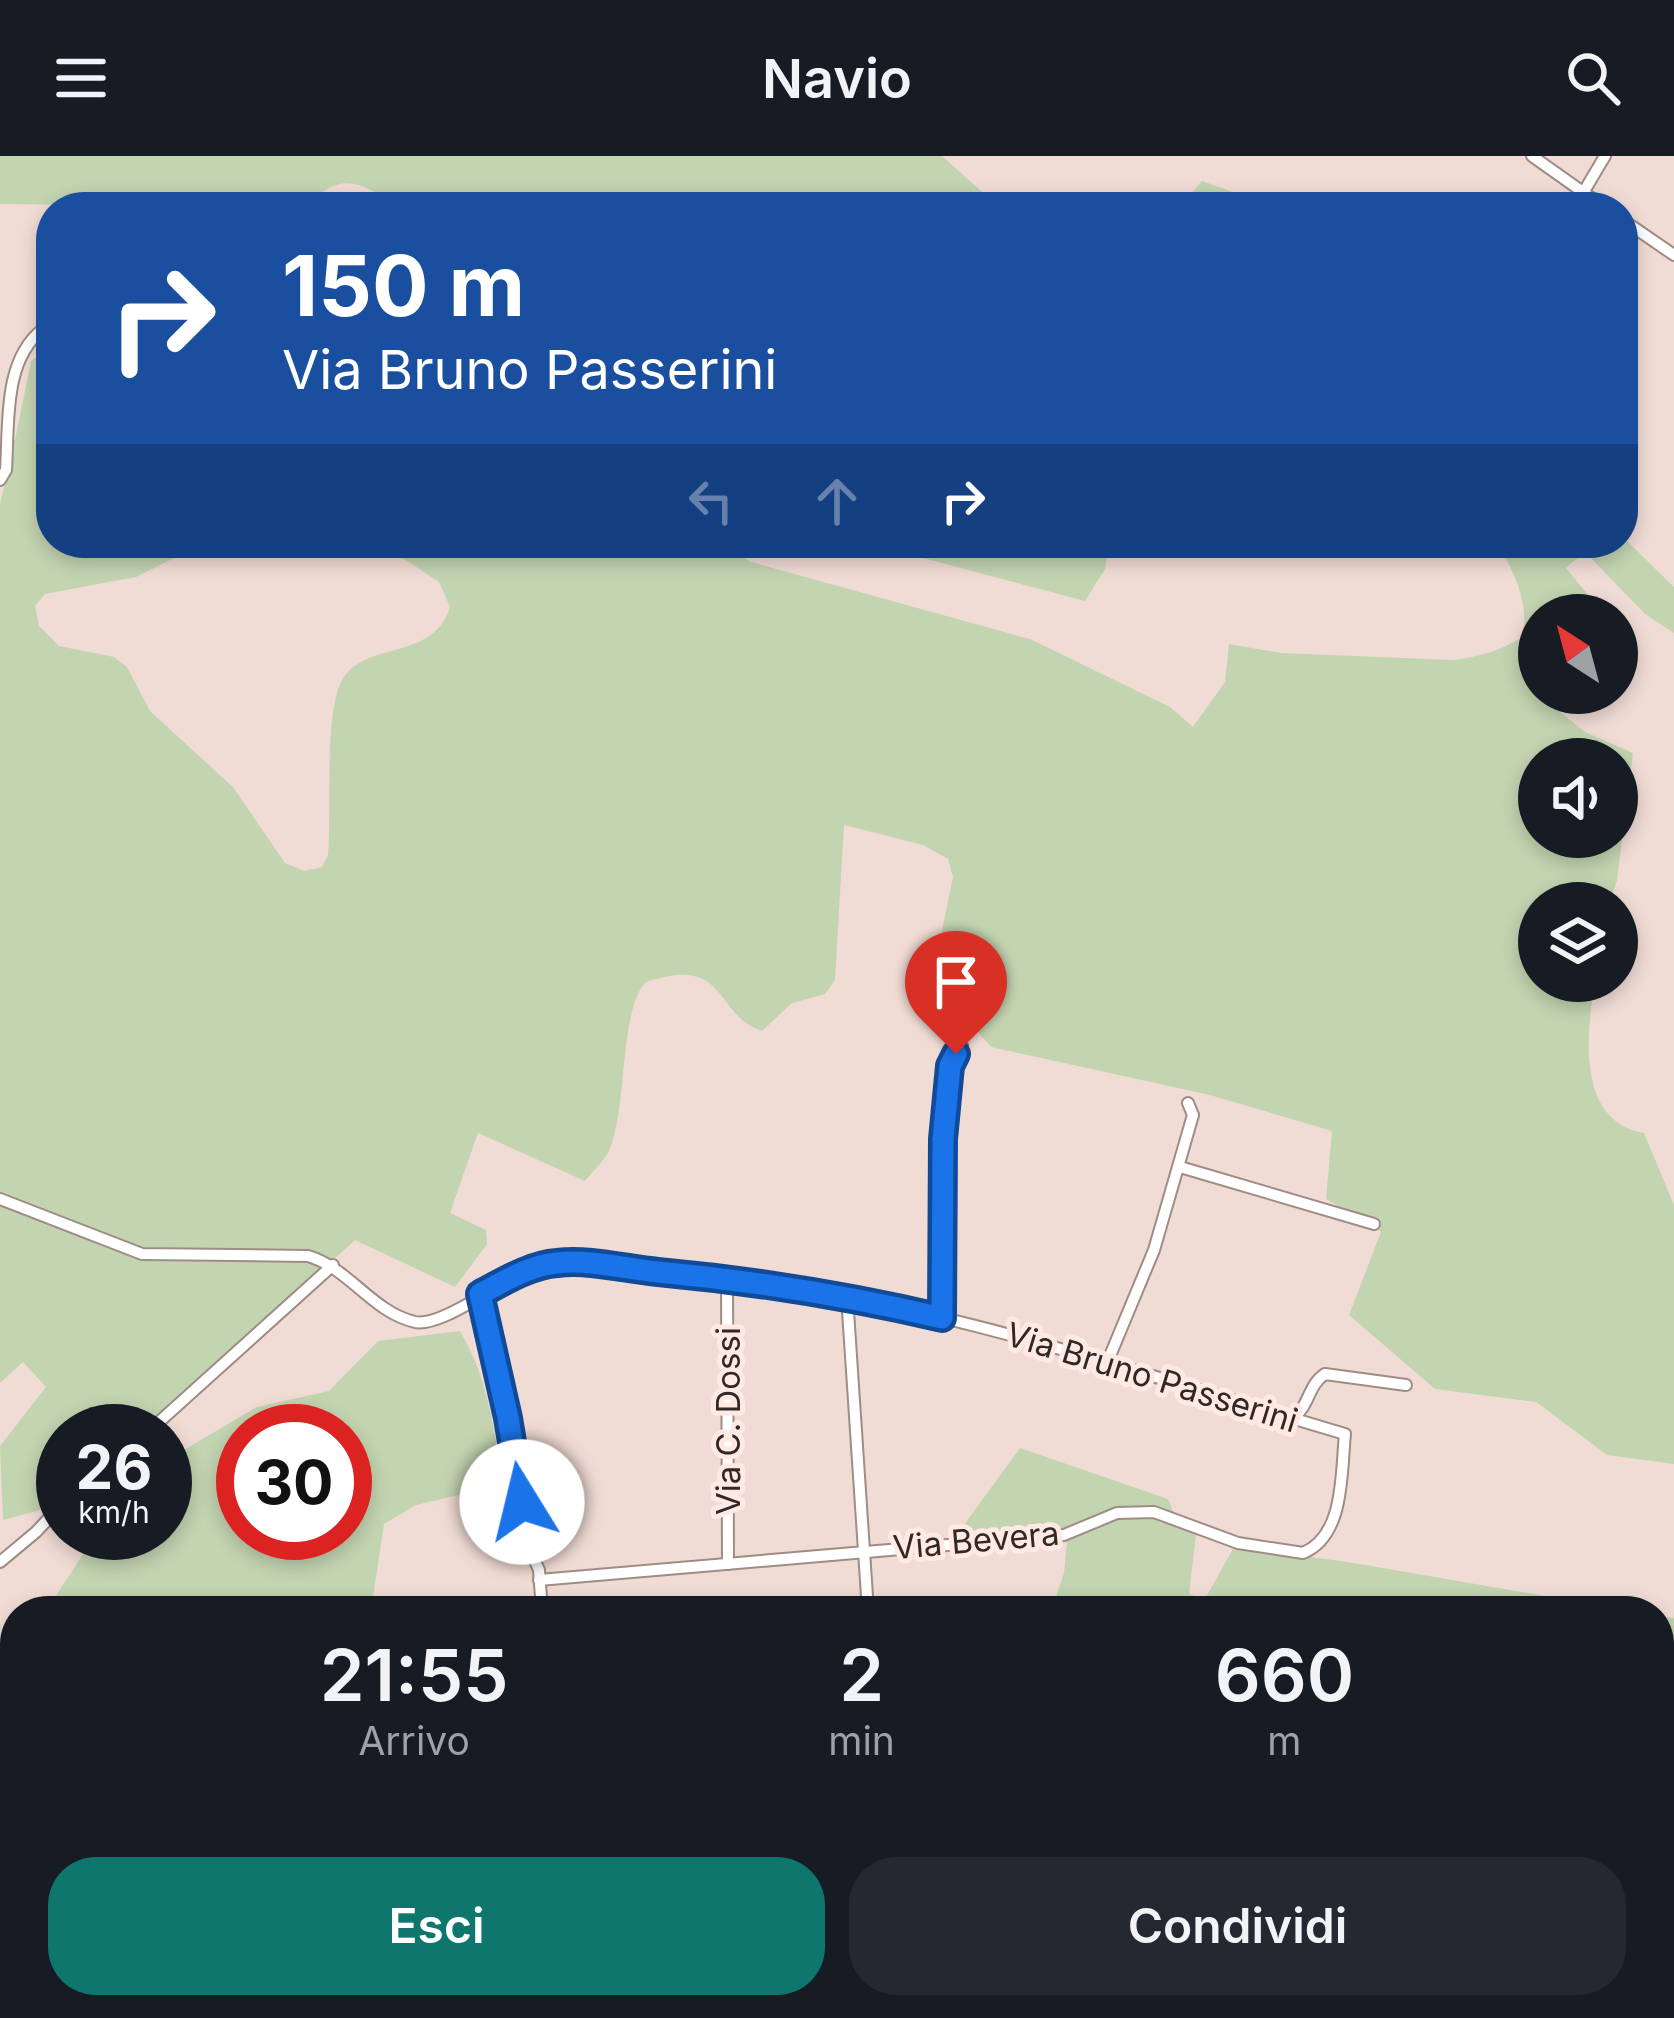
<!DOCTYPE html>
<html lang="it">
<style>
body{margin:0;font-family:Inter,sans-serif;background:#242831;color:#f1f3f6;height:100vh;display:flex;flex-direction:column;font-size:45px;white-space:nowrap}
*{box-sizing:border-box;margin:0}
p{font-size:39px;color:#9ea1a6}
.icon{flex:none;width:66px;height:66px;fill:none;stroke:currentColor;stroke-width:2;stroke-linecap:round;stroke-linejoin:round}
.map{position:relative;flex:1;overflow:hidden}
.details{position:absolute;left:0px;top:1440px;width:1674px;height:423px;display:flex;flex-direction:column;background:#171b24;border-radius:48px 48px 0 0;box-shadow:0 6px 18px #0003}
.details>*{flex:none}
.top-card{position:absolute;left:36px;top:36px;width:1602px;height:366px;border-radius:48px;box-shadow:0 6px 18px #0003;background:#1a4fa0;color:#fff;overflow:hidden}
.needle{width:78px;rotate:324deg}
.fabs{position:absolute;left:1518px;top:438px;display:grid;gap:24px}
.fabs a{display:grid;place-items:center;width:120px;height:120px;border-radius:50%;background:#171b24;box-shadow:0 6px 18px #0003;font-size:60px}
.speed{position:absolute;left:36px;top:1248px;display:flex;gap:24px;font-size:60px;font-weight:700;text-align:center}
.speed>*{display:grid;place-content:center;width:156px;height:156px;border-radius:50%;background:#171b24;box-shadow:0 6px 18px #0003;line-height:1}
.speed small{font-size:30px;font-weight:400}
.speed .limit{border:18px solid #d22;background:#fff;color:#111}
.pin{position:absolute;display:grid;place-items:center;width:102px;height:102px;color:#fff;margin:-123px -51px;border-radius:50% 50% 50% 0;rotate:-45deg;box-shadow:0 0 12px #0007}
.pin .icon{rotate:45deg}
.me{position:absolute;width:132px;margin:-66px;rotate:351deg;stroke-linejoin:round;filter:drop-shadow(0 0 9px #0008)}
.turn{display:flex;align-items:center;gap:42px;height:252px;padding:0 48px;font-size:54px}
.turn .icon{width:156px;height:156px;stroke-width:2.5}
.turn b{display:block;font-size:84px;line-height:102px}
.lanes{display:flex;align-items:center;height:114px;padding:0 48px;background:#0003;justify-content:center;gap:60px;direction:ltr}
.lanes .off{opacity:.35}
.eta{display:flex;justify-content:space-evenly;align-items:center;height:204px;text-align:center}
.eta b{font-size:72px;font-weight:600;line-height:84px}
.cta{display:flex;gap:24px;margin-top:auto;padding:24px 48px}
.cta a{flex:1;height:138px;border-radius:48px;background:#0f766e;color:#fff;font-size:48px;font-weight:600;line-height:138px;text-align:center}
.cta a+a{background:#242831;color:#f1f3f6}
header{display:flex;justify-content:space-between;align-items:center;height:156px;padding:0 48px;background:#171b24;font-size:54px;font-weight:600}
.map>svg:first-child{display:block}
.green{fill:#c3d4b1;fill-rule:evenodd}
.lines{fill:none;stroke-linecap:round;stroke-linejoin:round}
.minor-casing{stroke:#9f8c85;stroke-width:14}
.minor{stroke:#fff;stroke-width:10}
.route-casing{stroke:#114b97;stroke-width:30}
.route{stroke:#1a73e8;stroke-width:21}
.labels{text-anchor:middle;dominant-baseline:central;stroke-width:10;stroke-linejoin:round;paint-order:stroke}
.street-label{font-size:33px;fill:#302826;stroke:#ffe9e2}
</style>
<header><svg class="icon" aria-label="menu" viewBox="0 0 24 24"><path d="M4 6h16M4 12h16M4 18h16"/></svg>Navio<svg class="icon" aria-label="search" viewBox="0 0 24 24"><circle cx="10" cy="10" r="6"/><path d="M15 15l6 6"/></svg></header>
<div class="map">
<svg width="1674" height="1862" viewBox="0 0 1674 1862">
<rect width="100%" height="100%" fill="#f1dcd5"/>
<g class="green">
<path d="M0 0H942L999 51H405C359 30 346 10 305 51L0 48Z"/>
<polygon points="1202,25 1275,51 1180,51"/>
<path d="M51 190V387H204L136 421 45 438 35 450 39 470 59 490 114 501 127 511 150 555 233 631 285 707 304 715 322 711 328 699C332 659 323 550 344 521 369 485 434 504 450 451L439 426 380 387H721L751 406 1030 483 1170 551 1193 571 1225 526 1229 488 1281 497 1453 504C1479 501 1500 495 1522 481 1530 446 1514 418 1498 387H1623V381L1674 431V477L1645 458 1585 396 1566 412 1597 450V459H1539V537H1574L1560 556 1585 576 1633 597 1617 724 1610 747H1539V825H1595C1587 876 1575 965 1644 977L1674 1049V1308L1607 1299 1536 1246 1435 1233 1349 1159 1381 1076 1326 1043 1332 975 1210 939 991 891 976 874 986 862 977 847 967 840 931 827 953 721 948 703 923 689 844 669 835 824 825 838 792 847 762 875C713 859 729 798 646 826 619 853 628 951 609 995 603 1006 593 1015 585 1025L478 977 450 1057 486 1074 487 1088 455 1131 355 1084 146 1275H63V1348L3 1364 0 1290 46 1231 23 1206 0 1227V348L13 294 0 318V283L15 284 31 205ZM1539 603H1617V681H1539Z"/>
<polygon points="867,387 1109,387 1105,413 1085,445"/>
<path d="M460 1175C488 1222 495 1275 502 1329L416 1349 384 1368 371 1455H46L97 1377H165V1305L257 1251 329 1235 378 1185ZM243 1275H345V1377H243Z"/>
<polygon points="1020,1292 1168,1343 1176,1362 1196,1379 1189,1438 1205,1443 1234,1391 1348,1406 1632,1455 1051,1455 1064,1417 1067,1386 969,1385 963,1382 961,1373"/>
<polygon points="1659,1460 1674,1462 1674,1700 1659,1702"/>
<polygon points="15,1495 15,1766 0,1755 0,1510"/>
<polygon points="82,1848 146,1848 151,1862 92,1862"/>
<polygon points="213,1848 301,1848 294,1862 234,1862"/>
<polygon points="617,1848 913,1848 906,1862 621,1862"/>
<polygon points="1015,1848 1292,1848 1293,1862 1022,1862"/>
</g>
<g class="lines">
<defs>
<g id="minor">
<polyline points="1532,0 1604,51"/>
<polyline points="1583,37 1605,0"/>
<polyline points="1623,64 1674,99"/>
<path d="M0 324 6 314C9 267 3 204 43 173L51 174"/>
<polyline points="1180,1011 1374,1068"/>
<path d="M0 1043 142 1098 308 1100C349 1112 372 1156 415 1166 446 1172 514 1112 555 1107 584 1103 617 1111 646 1115 673 1118 701 1119 728 1122 939 1147 1141 1218 1345 1278 1341 1316 1345 1380 1303 1397L1238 1387 1154 1356 1117 1357 1064 1379 539 1424"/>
<polyline points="727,1122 728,1408"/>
<polyline points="480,1139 508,1262 522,1345 520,1358 505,1365 508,1392 531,1396 539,1414 542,1455"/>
<polyline points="847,1140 868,1455"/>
<path d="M942 1162C941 1105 932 930 962 889"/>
<polyline points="1107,1207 1154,1094 1193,959 1188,947"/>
<path d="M1293 1262C1309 1251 1308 1229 1325 1218L1406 1229"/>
<polyline points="149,1275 333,1109"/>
<polyline points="0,1406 36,1376 63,1347"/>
<polyline points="0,1800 15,1815"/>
<polyline points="0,1841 11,1826"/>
<polyline points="40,1848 49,1862"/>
<polyline points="153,1848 157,1862"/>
<polyline points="1076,1858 1077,1862"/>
<polyline points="1498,1858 1507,1862"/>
<polyline points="396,1862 402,1848"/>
<polyline points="918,1862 924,1848"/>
<polyline points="1290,1862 1293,1848"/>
<polyline points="1417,1862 1422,1848"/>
</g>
</defs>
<use href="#minor" class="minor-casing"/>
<use href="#minor" class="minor"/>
</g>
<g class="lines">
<defs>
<path id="route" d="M522 1346 508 1262 480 1138C503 1126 530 1109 557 1107 590 1103 626 1113 658 1116 755 1125 848 1140 942 1162L943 983 950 910 956 898"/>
</defs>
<use href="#route" class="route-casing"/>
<use href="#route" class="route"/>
</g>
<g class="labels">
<g class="street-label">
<text transform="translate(1152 1221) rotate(17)">Via Bruno Passerini</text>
<text transform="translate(728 1265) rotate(-90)">Via C. Dossi</text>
<text transform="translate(976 1384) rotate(-5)">Via Bevera</text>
</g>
</g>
</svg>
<div class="fabs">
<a><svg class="needle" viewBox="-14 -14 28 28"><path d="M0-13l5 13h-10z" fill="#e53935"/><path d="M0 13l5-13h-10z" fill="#9ea1a6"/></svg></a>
<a><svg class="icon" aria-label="sound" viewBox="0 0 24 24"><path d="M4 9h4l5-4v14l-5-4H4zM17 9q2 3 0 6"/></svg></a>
<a><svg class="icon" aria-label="layers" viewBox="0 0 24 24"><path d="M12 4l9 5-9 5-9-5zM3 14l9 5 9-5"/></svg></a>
</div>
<div class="speed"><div>26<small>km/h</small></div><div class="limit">30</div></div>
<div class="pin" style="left:956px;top:898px;background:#d93025"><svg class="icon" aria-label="arrive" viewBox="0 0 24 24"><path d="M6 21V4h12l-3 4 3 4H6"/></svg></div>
<svg class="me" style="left:522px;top:1346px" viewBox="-20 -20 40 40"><circle r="19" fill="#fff"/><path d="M0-13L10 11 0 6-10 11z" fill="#1a73e8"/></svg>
<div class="top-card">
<div class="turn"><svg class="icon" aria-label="right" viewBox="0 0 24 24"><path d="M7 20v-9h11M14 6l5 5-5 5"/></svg><div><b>150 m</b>Via Bruno Passerini</div></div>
<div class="lanes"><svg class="icon off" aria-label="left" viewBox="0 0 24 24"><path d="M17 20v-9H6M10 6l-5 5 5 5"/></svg><svg class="icon off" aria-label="ahead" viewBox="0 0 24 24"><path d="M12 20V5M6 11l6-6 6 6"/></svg><svg class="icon" aria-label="right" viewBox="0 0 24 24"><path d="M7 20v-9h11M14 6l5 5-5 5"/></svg></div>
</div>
<section class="details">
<div class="eta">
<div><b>21:55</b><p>Arrivo</p></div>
<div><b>2</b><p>min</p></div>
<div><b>660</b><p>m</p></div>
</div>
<div class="cta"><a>Esci</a><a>Condividi</a></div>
</section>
</div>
